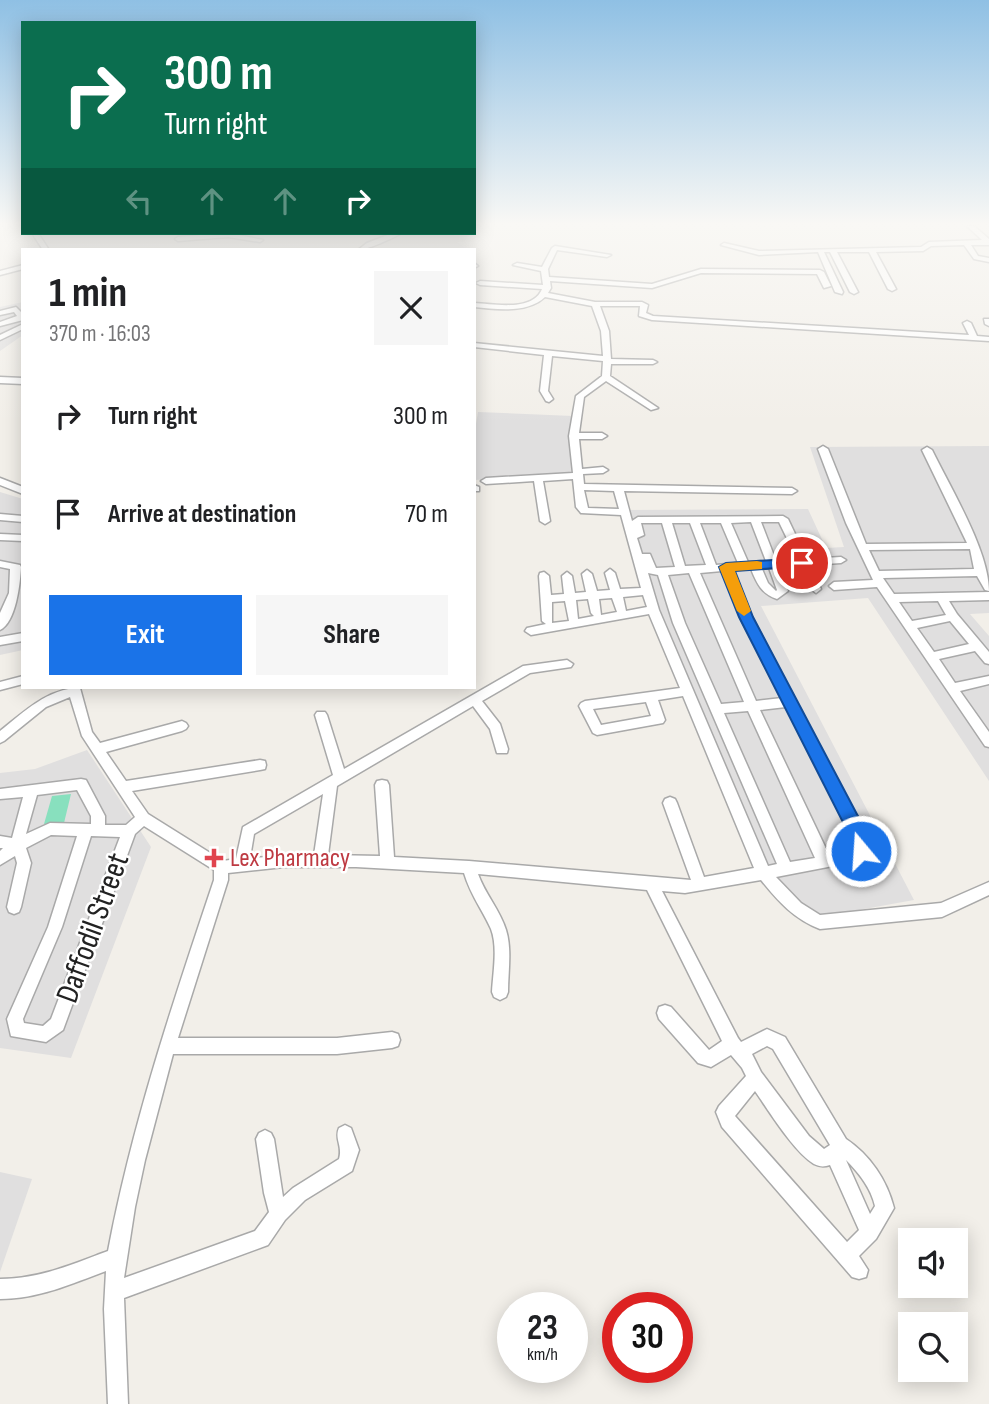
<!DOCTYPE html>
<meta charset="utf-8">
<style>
body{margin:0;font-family:"Sofia Sans Condensed",sans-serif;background:#f6f6f6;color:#202124;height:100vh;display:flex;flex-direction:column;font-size:26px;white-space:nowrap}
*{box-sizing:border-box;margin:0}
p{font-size:23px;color:#757577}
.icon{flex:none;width:38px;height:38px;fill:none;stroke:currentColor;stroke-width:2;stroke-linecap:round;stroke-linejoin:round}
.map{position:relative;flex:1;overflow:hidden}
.side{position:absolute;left:21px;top:248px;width:455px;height:441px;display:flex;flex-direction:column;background:#fff;border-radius:0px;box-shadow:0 4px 18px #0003}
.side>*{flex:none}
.top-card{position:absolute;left:21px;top:21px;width:455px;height:214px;border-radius:0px;box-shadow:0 4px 18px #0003;background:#0b6e4f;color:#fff;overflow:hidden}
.controls{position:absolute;left:898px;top:1228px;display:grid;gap:14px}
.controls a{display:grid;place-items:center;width:70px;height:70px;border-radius:0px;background:#fff;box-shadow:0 4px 18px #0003;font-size:35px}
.speed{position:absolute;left:497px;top:1292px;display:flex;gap:14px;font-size:35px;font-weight:700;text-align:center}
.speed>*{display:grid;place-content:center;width:91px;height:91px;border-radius:50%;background:#fff;box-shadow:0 4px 18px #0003;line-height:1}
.speed small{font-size:18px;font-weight:400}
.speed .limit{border:10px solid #d22;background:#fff;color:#111}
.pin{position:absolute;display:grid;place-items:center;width:60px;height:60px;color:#fff;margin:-30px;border:4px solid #fff;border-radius:50%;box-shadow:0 2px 7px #0007}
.me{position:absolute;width:77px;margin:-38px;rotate:342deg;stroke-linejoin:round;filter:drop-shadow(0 0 5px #0008)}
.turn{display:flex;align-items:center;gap:24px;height:147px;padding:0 28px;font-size:32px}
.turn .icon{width:91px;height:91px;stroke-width:2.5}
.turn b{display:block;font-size:49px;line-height:60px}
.lanes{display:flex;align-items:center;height:66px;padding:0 28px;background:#0003;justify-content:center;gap:35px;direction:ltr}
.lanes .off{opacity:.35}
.round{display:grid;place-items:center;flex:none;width:74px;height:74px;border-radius:0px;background:#f6f6f6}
.summary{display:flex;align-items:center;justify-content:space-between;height:119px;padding:0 28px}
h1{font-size:42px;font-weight:700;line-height:52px}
.button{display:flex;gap:14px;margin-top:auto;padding:14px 28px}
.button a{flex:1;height:80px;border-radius:0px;background:#1a73e8;color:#fff;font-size:28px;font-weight:700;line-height:80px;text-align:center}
.button a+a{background:#f6f6f6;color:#202124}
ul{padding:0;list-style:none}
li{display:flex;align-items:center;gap:21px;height:98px;padding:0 28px}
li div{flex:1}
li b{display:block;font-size:26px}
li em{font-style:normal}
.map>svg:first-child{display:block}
.residential{fill:#e0dfdf}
.pitch{fill:#88e0be}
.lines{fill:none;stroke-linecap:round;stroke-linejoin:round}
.minor-casing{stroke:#a9a9a9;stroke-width:3}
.minor{fill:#fff;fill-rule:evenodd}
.route{fill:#1a73e8;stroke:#114b97;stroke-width:2}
.slow{fill:#f59e0b}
.health-dot{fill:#e0444e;stroke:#fff;stroke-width:2.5}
.labels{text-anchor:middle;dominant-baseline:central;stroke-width:5;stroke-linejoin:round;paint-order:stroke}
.health-label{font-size:26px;fill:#be3a42;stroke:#fff;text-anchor:start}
.near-street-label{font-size:32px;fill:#222;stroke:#fff}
</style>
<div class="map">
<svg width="989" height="1404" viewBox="0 0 989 1404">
<rect width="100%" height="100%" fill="#f2efe9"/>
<g class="residential">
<polygon points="23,302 23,335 0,351 0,307"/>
<polygon points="478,412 573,416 576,475 474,480 474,436"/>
<polygon points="989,446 989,613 970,614 989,636 989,781 868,598 761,606 914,900 831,915 807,914 774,878 761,856 665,632 626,510 808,509 826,548 844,547 810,447"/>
<polygon points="0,492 23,499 23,650 0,655"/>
<polygon points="87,750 151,847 71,1058 0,1048 0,773 35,769"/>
<polygon points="0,1172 32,1179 0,1272"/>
</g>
<polygon class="pitch" points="71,794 64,823 44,824 52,796"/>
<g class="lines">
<defs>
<g id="minor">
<polygon points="967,226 974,226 989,239 989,245 971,245 978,256 989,258 989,262 974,259 964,245 931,246 923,251 876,252 896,289 892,291 888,289 869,252 837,252 858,292 854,294 850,292 830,252 824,252 843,292 842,294 835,292 818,252 759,255 721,245 724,243 759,251 921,247 929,242 982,240"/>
<polygon points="32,233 38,233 49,250 43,250"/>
<polygon points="228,233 263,240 260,242 228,237 178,241 175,239 178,237"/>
<path d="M393 233H402C393 238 367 250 358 250L367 243Z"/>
<path d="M555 246 611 255 607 257 557 250 548 269 549 277 652 284 701 269 820 270 824 272 831 286 824 288 817 274 701 273 652 288 550 281 551 288 548 293 595 302H642L648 305 646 313 653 316 969 335 963 323 967 321 971 323 977 336 989 337V341L652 320 639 316 640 306H600L609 331 611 359 653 360 657 362 653 364H611L610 376 658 408 651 410 606 381 584 397 579 433H602L607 436 602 439H579L582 469 603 467 608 470 603 473 583 474 584 484 792 488 797 491 792 494 624 491 632 521 638 517 783 516 788 519 807 559 841 557 846 560 841 563 810 565 821 589 816 593 811 589 800 566 779 567 788 591 777 599C762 594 757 584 751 569L733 570 752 617 868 839V851L859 861 776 877 801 903 820 915 941 903 989 882V895L942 917 820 929C794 919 778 901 761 880L685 893 662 891 738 1038 741 1042 767 1029 785 1037 846 1139C870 1155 887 1180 894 1208L876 1239 859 1256 868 1270 866 1277 859 1279 852 1277 722 1127 716 1112 719 1106 746 1076 742 1068 731 1055 711 1067 698 1063 659 1019 657 1013 659 1007 665 1005 671 1007 709 1050 722 1041 647 890 478 874C485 894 500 910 506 930 512 949 508 972 508 992L506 997 500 1000 494 997 492 992C493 973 498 947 491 929 482 909 471 896 464 873L356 867H284L228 873V880L178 1038H337L392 1032 398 1034 400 1040 398 1046 392 1048 337 1054H173L145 1160 135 1207 124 1278 255 1231 269 1212 264 1193 256 1139 259 1133 265 1130 271 1133 274 1139 283 1197 293 1188 339 1159C343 1145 334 1139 339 1128L345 1125 351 1128 359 1150 352 1171 305 1200 285 1220 268 1245 124 1298 128 1404H108L104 1309 106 1271C71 1284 38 1299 0 1299V1279C39 1279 73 1264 108 1251 132 1124 173 1002 214 880V870L144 826 135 834 63 1030 46 1042 11 1036 7 1019 48 927 77 836 51 835 26 848 31 863 21 907 19 912 14 914 9 912 7 907 17 863 15 856 0 865V851L3 848H0V836L12 838 23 797 0 799V789L81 779 86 780 105 816V825H126L135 817 82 736 70 697 46 707 4 741 0 743V731C24 712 48 688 80 688L92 732 100 743 182 721 186 723 188 726 186 729 182 731 106 752 126 781 260 760 265 761 266 765 265 769 260 770 132 791 148 814 223 861 236 859 243 827 333 775 315 715 317 712H325L327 715 344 769 523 666 567 660 573 664 571 667 530 673 482 701 500 724 508 749 507 753H497L490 729 473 706 337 786 328 855 380 856 375 785 377 781 382 780 387 781 389 785 394 857 469 861 691 880 663 803 665 799 670 797 675 799 677 803 704 877 754 868 683 696 658 700 665 720 663 723 597 735 593 733 579 706 581 703 585 701 680 688 649 614 531 635 525 631 527 628 546 624 542 621 539 576 540 573 544 572 549 576 551 595 564 594 562 576 567 572 572 576 575 593 586 592 582 574 587 570 592 574 597 591 610 590 605 573 610 569 615 573 620 589 641 588 621 515 581 513 576 507 573 479 543 481 550 521 545 524 540 521 534 481 486 484 481 481 486 478 573 473 569 436 576 396 602 376 603 361 552 356 548 391 553 399 549 402 546 401 540 391 544 355 474 347V343L603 356 601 331 592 306 545 297C527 314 497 309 474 307V303C494 304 533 312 542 289L480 285 476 283 480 281 543 285 541 271 513 265 517 263 542 267 552 248ZM584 490 614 491 619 509 588 508ZM751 522 766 561 748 562 731 523ZM761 522H779L797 559 776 561ZM641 523H662L675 567 656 568 650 554H642L637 538 644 535ZM672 523H690L706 565 685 566ZM700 523H721L738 563 716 565ZM769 568 777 590 776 591 768 583 762 569ZM722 571 740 617 782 698 756 701 700 573ZM648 573 658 575 673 623 777 864 768 866 659 610ZM689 573 744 702 721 704 685 623 668 575ZM643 595 647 607 626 611 623 597ZM612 598 617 612 601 615 599 599ZM588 599 591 613 594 616 578 619 576 600ZM565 601 569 621 552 623V602ZM646 702 651 716 601 725 593 709ZM786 707 854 839V848L850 852 829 855 760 710ZM748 711 815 858 790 862 724 713ZM77 790 91 816V824L50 823 26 834 37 795ZM323 794 314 855 250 858 254 834ZM91 836 120 837 51 1019 43 1026 24 1023 23 1019 62 927ZM767 1046 773 1049 830 1145 824 1149 809 1136 761 1072 752 1054ZM755 1091C769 1111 794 1152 814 1164 820 1167 824 1167 830 1165L859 1230 847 1242 735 1116ZM846 1160C859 1173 871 1188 875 1206L870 1214Z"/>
<polygon points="474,263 478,266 474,268"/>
<polygon points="23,265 23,269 0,275 0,271"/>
<polygon points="16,307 23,314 23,320 0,326 0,322 17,316 14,312 0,315 0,311"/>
<polygon points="984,319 989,319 989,326 985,324"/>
<polygon points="23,324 23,329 0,340 0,335"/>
<polygon points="0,377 23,378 23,384 0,383"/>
<path d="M823 446 828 449 866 544 967 543 922 450 927 447 932 450C950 487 989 551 989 591L985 590 977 576 883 578 894 594 989 592V600L949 601 957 614 989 652V664L985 663 975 651 939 659 955 683 989 676V684L960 691 989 732V747L985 746 877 587 834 590 829 586 834 582 873 580 846 523 818 449ZM970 549 974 569 879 571 869 550ZM938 601 946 615 912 621 899 602ZM950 621 969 644 934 652 917 628Z"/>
<polygon points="0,478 23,487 23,494 0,485"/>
<polygon points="474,485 479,487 479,491 474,491"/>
<polygon points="0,514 23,516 23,522 0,520"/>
<polygon points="0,534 23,535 23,541 0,540"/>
<path d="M0 561 20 565 21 567C20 584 16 622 0 630V613L9 593 10 569 0 567Z"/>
<polygon points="23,633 23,641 0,645 0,637"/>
<polygon points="23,676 23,684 0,690 0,682"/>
</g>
</defs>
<use href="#minor" class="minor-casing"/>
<use href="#minor" class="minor"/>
</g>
<linearGradient id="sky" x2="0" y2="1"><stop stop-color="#8fc0e4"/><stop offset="0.53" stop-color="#f9f8f5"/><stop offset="1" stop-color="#f9f8f5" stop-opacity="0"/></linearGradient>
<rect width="989" height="423" fill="url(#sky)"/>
<polygon class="route" points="802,558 809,563 807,566 735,571 753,617 870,839 867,857 861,859 854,857 852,840 739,617 719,567 726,563"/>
<polygon class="slow" points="757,561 762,562 762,569 735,571 751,611 744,616 737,611 719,567 726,563"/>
<path class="health-dot" d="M210.5 847.5h7v7h7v7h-7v7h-7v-7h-7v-7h7z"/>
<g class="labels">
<g class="health-label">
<text x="230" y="858">Lex Pharmacy</text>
</g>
<g class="near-street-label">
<text transform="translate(93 928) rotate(-70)">Daffodil Street</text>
</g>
</g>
</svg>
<div class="controls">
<a><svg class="icon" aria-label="sound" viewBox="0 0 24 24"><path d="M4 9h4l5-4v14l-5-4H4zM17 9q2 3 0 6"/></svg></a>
<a><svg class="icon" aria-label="search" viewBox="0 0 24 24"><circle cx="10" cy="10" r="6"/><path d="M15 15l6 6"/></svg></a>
</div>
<div class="speed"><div>23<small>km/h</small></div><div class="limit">30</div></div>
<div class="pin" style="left:802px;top:563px;background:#d93025"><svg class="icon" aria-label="arrive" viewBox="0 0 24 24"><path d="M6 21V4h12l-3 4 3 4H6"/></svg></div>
<svg class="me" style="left:861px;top:851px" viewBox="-20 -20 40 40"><circle r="17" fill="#1a73e8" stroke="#fff" stroke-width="3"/><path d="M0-11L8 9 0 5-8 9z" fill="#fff"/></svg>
<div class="top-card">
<div class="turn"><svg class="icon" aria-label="right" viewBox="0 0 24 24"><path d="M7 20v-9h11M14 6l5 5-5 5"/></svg><div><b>300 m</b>Turn right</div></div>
<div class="lanes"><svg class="icon off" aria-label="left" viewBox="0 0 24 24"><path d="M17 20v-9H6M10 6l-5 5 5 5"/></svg><svg class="icon off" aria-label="ahead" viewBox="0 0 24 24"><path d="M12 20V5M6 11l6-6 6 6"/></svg><svg class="icon off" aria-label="ahead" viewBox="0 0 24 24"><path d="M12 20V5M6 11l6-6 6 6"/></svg><svg class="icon" aria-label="right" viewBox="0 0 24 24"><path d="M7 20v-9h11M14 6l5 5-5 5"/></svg></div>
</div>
<section class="side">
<div class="summary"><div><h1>1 min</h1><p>370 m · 16:03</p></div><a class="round"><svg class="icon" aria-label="close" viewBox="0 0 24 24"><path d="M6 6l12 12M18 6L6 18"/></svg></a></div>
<ul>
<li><svg class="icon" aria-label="right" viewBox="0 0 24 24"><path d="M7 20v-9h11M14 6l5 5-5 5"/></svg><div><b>Turn right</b></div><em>300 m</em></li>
<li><svg class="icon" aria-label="arrive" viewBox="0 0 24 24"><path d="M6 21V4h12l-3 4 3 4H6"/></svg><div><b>Arrive at destination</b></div><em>70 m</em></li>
</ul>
<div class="button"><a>Exit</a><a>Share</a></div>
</section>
</div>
